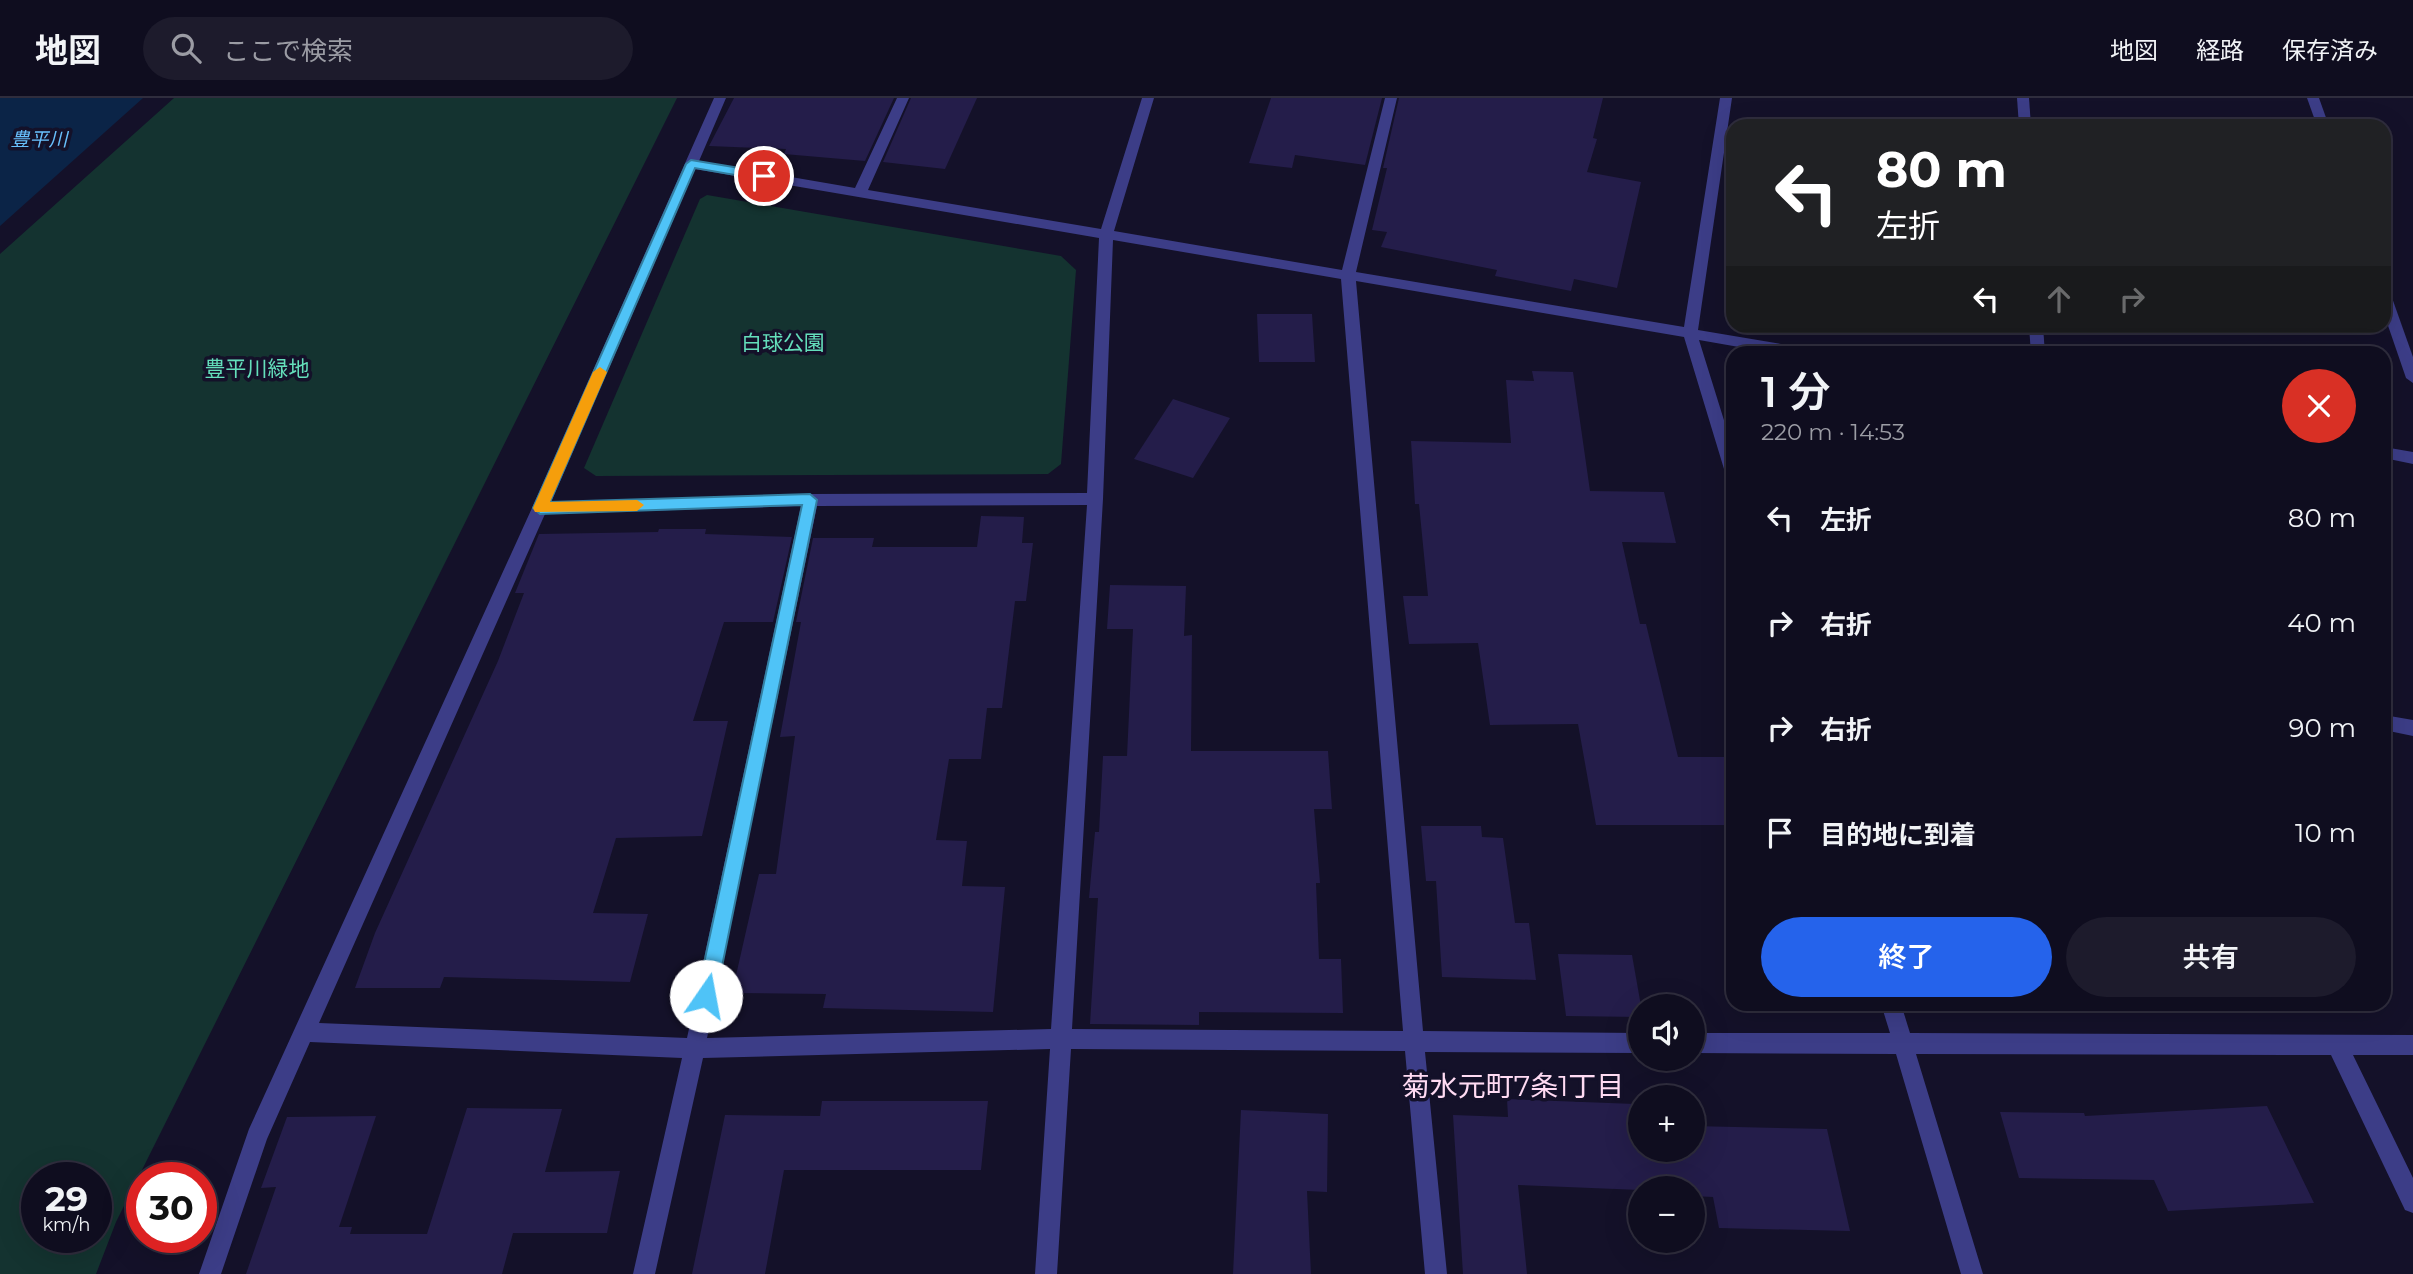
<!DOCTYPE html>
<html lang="ja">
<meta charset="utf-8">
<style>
body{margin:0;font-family:Montserrat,"Noto Sans JP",sans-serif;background:#1d1b2c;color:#f1f3f6;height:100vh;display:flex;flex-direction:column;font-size:26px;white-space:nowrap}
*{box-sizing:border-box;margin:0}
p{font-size:23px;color:#9b9ca4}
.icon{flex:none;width:38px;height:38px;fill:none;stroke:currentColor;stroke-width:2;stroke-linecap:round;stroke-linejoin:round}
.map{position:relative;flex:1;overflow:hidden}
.details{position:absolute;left:1726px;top:248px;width:665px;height:665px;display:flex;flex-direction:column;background:#0f0d1f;border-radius:21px;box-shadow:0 7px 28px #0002,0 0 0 2px #2f2d3d}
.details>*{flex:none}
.guide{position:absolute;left:1726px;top:21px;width:665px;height:214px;border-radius:21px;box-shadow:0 7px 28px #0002,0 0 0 2px #2f2d3d;background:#202124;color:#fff;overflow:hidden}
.controls{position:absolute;left:1628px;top:896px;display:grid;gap:14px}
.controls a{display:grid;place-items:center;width:77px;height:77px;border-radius:50%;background:#0f0d1f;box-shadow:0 7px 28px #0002,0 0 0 2px #2f2d3d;font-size:35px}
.speed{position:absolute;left:21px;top:1064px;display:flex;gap:14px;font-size:35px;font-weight:700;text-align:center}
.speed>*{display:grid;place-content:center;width:91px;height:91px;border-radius:50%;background:#0f0d1f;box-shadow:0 7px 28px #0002,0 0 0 2px #2f2d3d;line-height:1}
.speed small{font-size:18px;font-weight:400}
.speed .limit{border:10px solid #d22;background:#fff;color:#111}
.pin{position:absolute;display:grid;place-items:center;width:60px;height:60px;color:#fff;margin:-30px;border:4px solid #fff;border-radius:50%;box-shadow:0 2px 7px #0007}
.me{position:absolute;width:77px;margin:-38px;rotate:12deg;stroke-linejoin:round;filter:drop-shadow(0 0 5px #0008)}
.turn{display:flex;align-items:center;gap:24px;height:147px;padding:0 35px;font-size:32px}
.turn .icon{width:91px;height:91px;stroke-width:2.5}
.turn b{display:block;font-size:49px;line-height:60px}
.lanes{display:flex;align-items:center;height:66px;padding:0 35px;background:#0003;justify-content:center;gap:35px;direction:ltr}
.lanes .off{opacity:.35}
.round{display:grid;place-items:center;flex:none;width:74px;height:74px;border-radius:37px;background:#1d1b2c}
.summary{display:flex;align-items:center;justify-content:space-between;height:119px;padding:0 35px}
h1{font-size:42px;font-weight:600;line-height:52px}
.primary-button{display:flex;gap:14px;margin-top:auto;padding:14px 35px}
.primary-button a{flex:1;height:80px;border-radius:42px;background:#2563eb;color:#fff;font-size:28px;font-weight:600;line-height:80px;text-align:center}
.primary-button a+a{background:#1d1b2c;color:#f1f3f6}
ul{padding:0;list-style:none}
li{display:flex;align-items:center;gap:21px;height:105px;padding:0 35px}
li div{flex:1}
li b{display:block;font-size:26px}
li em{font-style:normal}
header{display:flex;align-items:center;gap:42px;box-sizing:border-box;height:98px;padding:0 35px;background:#0f0d1f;border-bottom:2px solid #2f2d3d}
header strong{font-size:33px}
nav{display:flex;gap:38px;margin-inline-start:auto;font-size:24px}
.search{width:490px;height:63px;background:#1d1b2c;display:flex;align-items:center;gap:18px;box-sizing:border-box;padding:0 24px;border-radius:38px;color:#9b9ca4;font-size:26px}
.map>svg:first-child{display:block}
.green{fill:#143330;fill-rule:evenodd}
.water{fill:#0b2447}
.building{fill:#241d4a}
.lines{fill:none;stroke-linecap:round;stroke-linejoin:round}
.minor{fill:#3c3d87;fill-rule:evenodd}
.route{fill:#4fc3f7;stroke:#337fa1;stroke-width:2}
.slow{fill:#f59e0b}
.labels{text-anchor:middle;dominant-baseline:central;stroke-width:7;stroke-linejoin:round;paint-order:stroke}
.far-water-label{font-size:19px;font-style:italic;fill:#68c0fd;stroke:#141129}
.park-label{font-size:21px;fill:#64dfbb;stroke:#141129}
.near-neighbourhood-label{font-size:28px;fill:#ffdbf3;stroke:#141129}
</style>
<header>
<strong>地図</strong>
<div class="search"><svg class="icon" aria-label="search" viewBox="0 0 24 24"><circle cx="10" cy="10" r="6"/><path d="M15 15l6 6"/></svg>ここで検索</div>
<nav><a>地図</a><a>経路</a><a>保存済み</a></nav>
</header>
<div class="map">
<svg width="2413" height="1176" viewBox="0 0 2413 1176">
<rect width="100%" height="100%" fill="#141129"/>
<g class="green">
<path d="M174 0H677L116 1124 96 1176H0V156ZM37 1080H96V1139H37Z"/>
<polygon points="707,97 1061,158 1076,172 1061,366 1048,376 596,378 584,370 700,101"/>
</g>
<polygon class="water" points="0,0 143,0 0,128"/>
<g class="building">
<polygon points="734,0 894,0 865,63 784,56 786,51 709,48"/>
<polygon points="911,0 977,0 945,71 883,64"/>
<polygon points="1271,0 1382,0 1365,67 1295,57 1292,70 1249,65"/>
<polygon points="1399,0 1603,0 1593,40 1597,41 1587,74 1641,84 1617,190 1574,181 1571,193 1495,178 1497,172 1381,149 1387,134 1372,132 1387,70 1383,70"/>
<polygon points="1257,216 1312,216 1315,264 1259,264"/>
<polygon points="1532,273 1573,274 1590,393 1664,394 1676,445 1622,444 1640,526 1646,526 1678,659 1732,659 1732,727 1596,727 1578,626 1490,627 1478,545 1409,546 1403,498 1428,498 1419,406 1415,406 1411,343 1511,345 1506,282 1534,283"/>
<polygon points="1173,301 1230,320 1193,380 1134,361"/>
<polygon points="981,418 1024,419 1022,445 1033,445 1026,503 1015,503 1002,610 987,610 981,661 949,661 936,742 967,743 962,788 1005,789 993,914 823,910 826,896 732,895 759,776 776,776 795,638 780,639 801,524 796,524 813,440 874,440 872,449 977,449"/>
<polygon points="659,431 706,431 705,436 792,439 773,524 724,524 693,623 728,623 702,738 616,740 593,815 648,816 630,884 444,879 440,890 355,890 375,835 498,563 524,495 515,495 539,436 658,434"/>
<polygon points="1110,487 1186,488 1184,538 1192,537 1191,653 1328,653 1332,711 1314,711 1320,785 1316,785 1319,861 1341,861 1343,915 1199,914 1199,927 1090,926 1098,800 1089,800 1095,734 1099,734 1103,658 1127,658 1133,531 1107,531"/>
<polygon points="1421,728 1481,728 1482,739 1503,740 1515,825 1529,825 1536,882 1442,879 1436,783 1426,783"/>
<polygon points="1558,856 1632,857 1641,908 1640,919 1566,918"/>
<polygon points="1507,1001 1635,1006 1640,1027 1640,1052 1692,1052 1692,1028 1827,1031 1850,1133 1719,1130 1713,1099 1692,1098 1692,1090 1640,1092 1518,1087 1527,1176 1463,1176 1453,1017 1508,1019"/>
<polygon points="822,1003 988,1003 981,1072 784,1072 765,1176 692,1176 725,1017 820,1018"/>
<polygon points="2267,1008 2314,1105 2168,1113 2154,1082 2019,1080 2000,1014 2084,1015 2085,1018"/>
<polygon points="467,1010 562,1011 545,1074 620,1073 607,1135 513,1135 502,1176 246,1176 276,1089 261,1090 287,1019 376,1018 339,1129 352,1129 350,1136 427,1136"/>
<polygon points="1241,1012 1328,1016 1327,1094 1307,1093 1311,1176 1233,1176"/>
</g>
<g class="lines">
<g class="minor">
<path d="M714 0H726L699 63 855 90 897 0H909L868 92 1101 131 1142 0H1154L1114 133 1342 172 1385 0H1397L1356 174 1684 229 1720 0H1732L1698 232 1811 251 1818 256H1779L1699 242 1732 348V377L1724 371 1684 239 1356 183 1423 933 1640 935V955L1425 954 1447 1176H1425L1405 953 1071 951 1057 1176H1035L1050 951 703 960 655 1176H633L682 960 310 944 267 1041 221 1176H199L249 1031 532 410ZM695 71 1099 140 1087 395 810 396 551 404ZM1113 142 1341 181 1403 933 1072 931 1103 401ZM1087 407 1051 931 707 940 817 408ZM801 408 687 940 319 925 545 416Z"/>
<polygon points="2017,0 2029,0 2031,28 2019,28"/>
<polygon points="2307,0 2319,0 2329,28 2317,28"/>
<polygon points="2384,192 2391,197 2413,259 2413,285 2406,280 2384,216"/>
<polygon points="2029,228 2043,228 2045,256 2031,256"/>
<polygon points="2384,349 2413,354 2413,366 2384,360"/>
<polygon points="2384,617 2413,622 2413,638 2384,632"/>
<polygon points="1881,906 1901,906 1910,935 2413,937 2413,957 2353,957 2413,1080 2413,1115 2405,1112 2331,957 1916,956 1983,1176 1961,1176 1896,956 1692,955 1692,935 1890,935"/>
</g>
</g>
<polygon class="route" points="691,62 764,74 770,78 764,82 695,70 550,404 810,396 817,402 716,898 713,904 706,907 700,904 697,898 802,407 540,416 533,410 686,66"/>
<polygon class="slow" points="600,269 607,274 550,404 637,402 644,407 637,413 535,414 533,410 593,274"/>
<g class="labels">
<g class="far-water-label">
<text x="39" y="41">豊平川</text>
</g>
<g class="park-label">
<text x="783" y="244">白球公園</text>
<text x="257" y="270">豊平川緑地</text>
</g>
<g class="near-neighbourhood-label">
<text x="1513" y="988">菊水元町7条1丁目</text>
</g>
</g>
</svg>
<div class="controls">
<a><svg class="icon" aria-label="sound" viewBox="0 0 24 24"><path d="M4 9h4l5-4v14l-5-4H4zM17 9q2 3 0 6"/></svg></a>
<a>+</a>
<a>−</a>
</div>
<div class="speed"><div>29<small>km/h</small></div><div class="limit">30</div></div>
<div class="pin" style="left:764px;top:78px;background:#d93025"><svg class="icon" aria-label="arrive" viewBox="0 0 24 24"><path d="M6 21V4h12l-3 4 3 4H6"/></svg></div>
<svg class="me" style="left:706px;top:898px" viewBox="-20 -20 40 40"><circle r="19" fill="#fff"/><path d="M0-13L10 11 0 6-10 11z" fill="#4fc3f7"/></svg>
<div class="guide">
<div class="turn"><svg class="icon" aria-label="left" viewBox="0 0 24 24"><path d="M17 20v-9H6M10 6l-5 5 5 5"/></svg><div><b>80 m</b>左折</div></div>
<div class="lanes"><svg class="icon" aria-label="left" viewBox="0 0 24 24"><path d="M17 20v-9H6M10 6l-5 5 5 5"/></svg><svg class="icon off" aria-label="ahead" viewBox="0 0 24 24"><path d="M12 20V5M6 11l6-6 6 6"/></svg><svg class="icon off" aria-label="right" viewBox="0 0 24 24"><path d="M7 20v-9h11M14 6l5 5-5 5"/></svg></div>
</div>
<section class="details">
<div class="summary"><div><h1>1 分</h1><p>220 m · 14:53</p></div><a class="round" style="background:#d93025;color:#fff"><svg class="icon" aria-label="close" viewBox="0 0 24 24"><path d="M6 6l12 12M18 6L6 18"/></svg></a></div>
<ul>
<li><svg class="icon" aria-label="left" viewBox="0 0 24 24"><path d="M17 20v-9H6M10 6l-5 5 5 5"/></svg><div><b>左折</b></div><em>80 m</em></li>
<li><svg class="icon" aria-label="right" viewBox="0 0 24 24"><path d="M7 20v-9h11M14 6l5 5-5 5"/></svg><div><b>右折</b></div><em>40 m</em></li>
<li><svg class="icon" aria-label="right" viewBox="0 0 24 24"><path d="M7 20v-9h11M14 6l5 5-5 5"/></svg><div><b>右折</b></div><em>90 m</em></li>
<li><svg class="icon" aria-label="arrive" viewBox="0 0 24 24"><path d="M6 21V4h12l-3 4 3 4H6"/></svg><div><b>目的地に到着</b></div><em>10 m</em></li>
</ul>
<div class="primary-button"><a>終了</a><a>共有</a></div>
</section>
</div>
